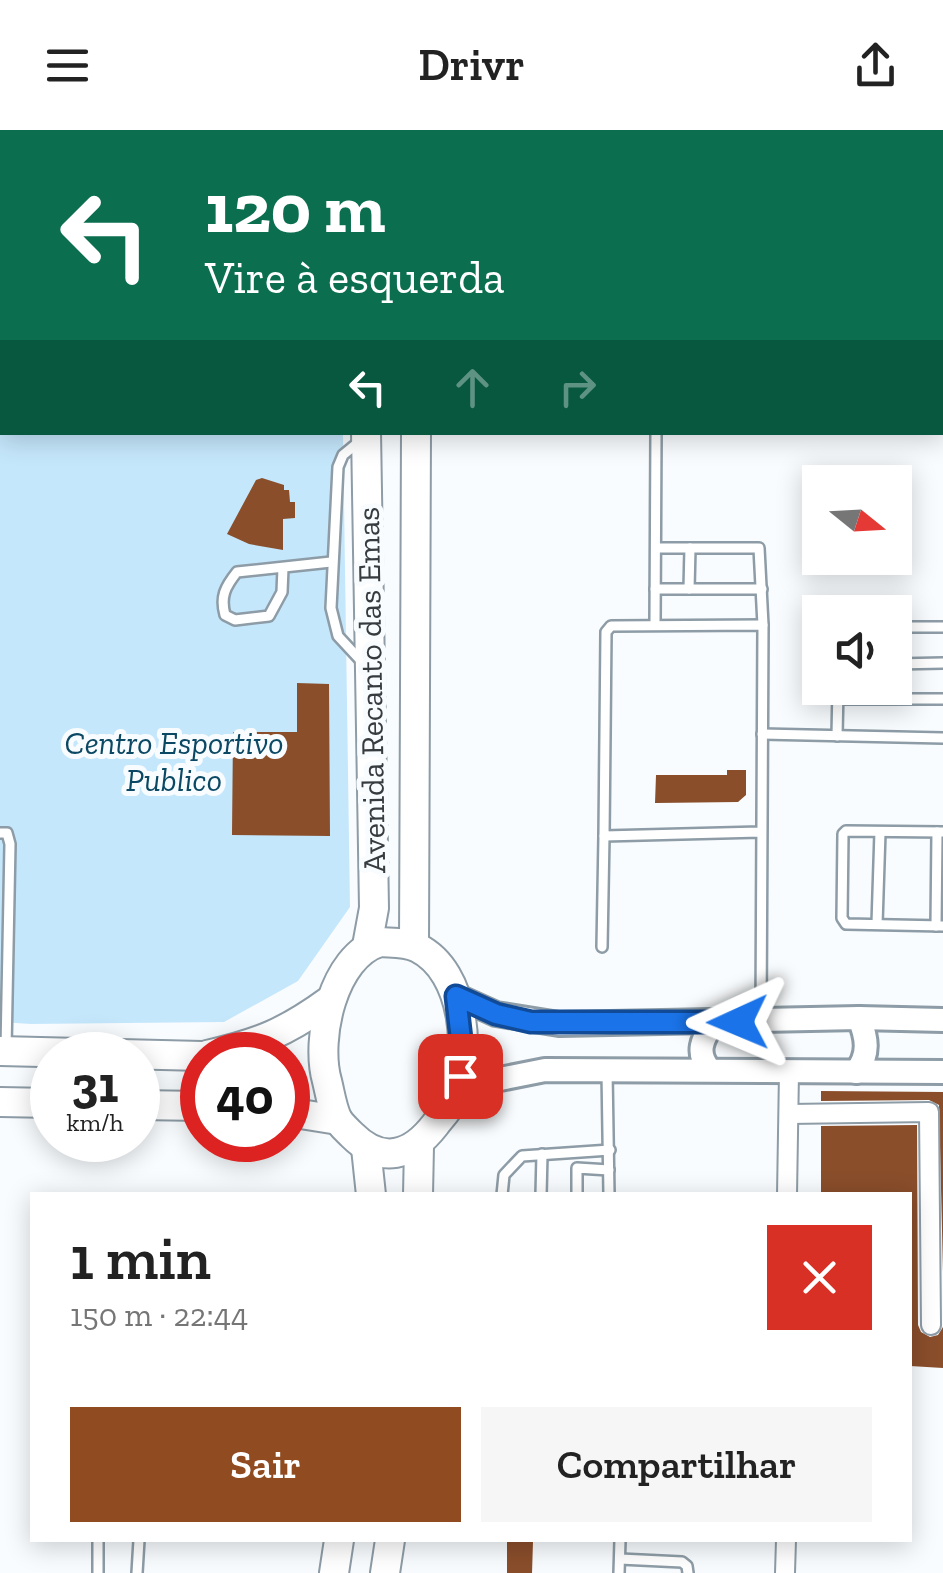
<!DOCTYPE html>
<html lang="pt">
<meta charset="utf-8">
<style>
body{margin:0;font-family:"Zilla Slab",serif;background:#f6f6f6;color:#222;height:100vh;display:flex;flex-direction:column;font-size:38px;white-space:nowrap}
*{box-sizing:border-box;margin:0}
p{font-size:32px;color:#767676}
.icon{flex:none;width:55px;height:55px;fill:none;stroke:currentColor;stroke-width:2;stroke-linecap:round;stroke-linejoin:round}
.map{position:relative;flex:1;overflow:hidden}
.panel{position:absolute;left:30px;top:1062px;width:882px;height:350px;display:flex;flex-direction:column;background:#fff;border-radius:0px;box-shadow:0 5px 25px #0003}
.panel>*{flex:none}
.top-card{position:absolute;left:0px;top:0px;width:945px;height:305px;box-shadow:0 5px 25px #0003;background:#0b6e4f;color:#fff;overflow:hidden}
.needle{width:65px;rotate:108deg}
.fabs{position:absolute;left:802px;top:335px;display:grid;gap:20px}
.fabs a{display:grid;place-items:center;width:110px;height:110px;border-radius:0px;background:#fff;box-shadow:0 5px 25px #0003;font-size:50px}
.speed{position:absolute;left:30px;top:902px;display:flex;gap:20px;font-size:50px;font-weight:700;text-align:center}
.speed>*{display:grid;place-content:center;width:130px;height:130px;border-radius:50%;background:#fff;box-shadow:0 5px 25px #0003;line-height:1}
.speed small{font-size:25px;font-weight:400}
.speed .limit{border:15px solid #d22;background:#fff;color:#111}
.pin{position:absolute;display:grid;place-items:center;width:85px;height:85px;color:#fff;margin:-42px;border-radius:20px;box-shadow:0 5px 15px #0006}
.me{position:absolute;width:110px;margin:-55px;rotate:269deg;stroke-linejoin:round;filter:drop-shadow(0 0 8px #0008)}
.turn{display:flex;align-items:center;gap:35px;height:210px;padding:0 40px;font-size:45px}
.turn .icon{width:130px;height:130px;stroke-width:2.5}
.turn b{display:block;font-size:70px;line-height:85px}
.lanes{display:flex;align-items:center;height:95px;padding:0 40px;background:#0003;justify-content:center;gap:50px;direction:ltr}
.lanes .off{opacity:.35}
.round{display:grid;place-items:center;flex:none;width:105px;height:105px;border-radius:0px;background:#f6f6f6}
.head{display:flex;align-items:center;justify-content:space-between;height:170px;padding:0 40px}
h1{font-size:60px;font-weight:600;line-height:75px}
.action{display:flex;gap:20px;margin-top:auto;padding:20px 40px}
.action a{flex:1;height:115px;border-radius:0px;background:#904b21;color:#fff;font-size:40px;font-weight:600;line-height:115px;text-align:center}
.action a+a{background:#f6f6f6;color:#222}
header{display:flex;justify-content:space-between;align-items:center;height:130px;padding:0 40px;background:#fff;font-size:45px;font-weight:600}
.map>svg:first-child{display:block}
.green{fill:#c5e7fc}
.building{fill:#8a4e2b}
.lines{fill:none;stroke-linecap:round;stroke-linejoin:round}
.service-casing{stroke:#8d9ca6;stroke-width:14}
.minor-casing{stroke:#8d9ca6;stroke-width:22}
.tertiary-casing{stroke:#8d9ca6;stroke-width:28}
.secondary-casing{stroke:#8d9ca6;stroke-width:32}
.service{stroke:#fff;stroke-width:9}
.minor{stroke:#fff;stroke-width:18}
.tertiary{stroke:#fff;stroke-width:22}
.secondary{stroke:#fff;stroke-width:28}
.route-casing{stroke:#114b97;stroke-width:25}
.route{stroke:#1a73e8;stroke-width:18}
.labels{text-anchor:middle;dominant-baseline:central;stroke-width:10;stroke-linejoin:round;paint-order:stroke}
.street-label{font-size:32px;fill:#353b3f;stroke:#f9fcfe}
.park-label{font-size:32px;font-style:italic;fill:#0b4864;stroke:#f9fcfe}
</style>
<header><svg class="icon" aria-label="menu" viewBox="0 0 24 24"><path d="M4 6h16M4 12h16M4 18h16"/></svg>Drivr<svg class="icon" aria-label="share" viewBox="0 0 24 24"><path d="M12 15V3M7 8l5-5 5 5M5 13v7h14v-7"/></svg></header>
<div class="map">
<svg width="943" height="1443" viewBox="0 0 943 1443">
<rect width="100%" height="100%" fill="#f9fcfe"/>
<polygon class="green" points="0,291 2,302 343,303 350,777 298,851 224,892 31,894 0,892"/>
<g class="building">
<polygon points="262,348 284,355 284,360 289,360 290,372 295,372 295,388 283,389 283,420 249,414 227,404 256,350"/>
<polygon points="297,553 329,554 330,706 232,705 233,602 297,602"/>
<polygon points="727,640 746,640 746,665 738,672 655,673 656,645 727,645"/>
<polygon points="821,961 943,962 943,1142 939,975 929,970 821,971"/>
<polygon points="917,995 918,1195 921,1202 930,1207 938,1205 943,1197 943,1238 910,1236 910,1065 821,1065 821,996"/>
<polygon points="507,1411 533,1411 532,1443 507,1443"/>
</g>
<g class="lines">
<defs>
<g id="service">
<polyline points="360,311 343,325 338,337 331,478 338,506 364,534"/>
<polyline points="656,418 759,418 763,495"/>
<path d="M283 438 282 462 269 486 235 490 225 485C220 467 225 457 237 442L331 432"/>
<polyline points="655,459 762,459"/>
<polyline points="689,459 690,418"/>
<polyline points="655,494 656,302"/>
<polyline points="895,497 943,497"/>
<polyline points="895,534 943,533"/>
<polyline points="838,569 943,569"/>
<polyline points="762,604 943,608"/>
<polyline points="837,606 838,558"/>
<polyline points="760,702 604,706 606,502 611,496 763,495 761,887"/>
<polyline points="943,702 846,701 843,704 842,788 846,794 943,796"/>
<polyline points="0,703 7,703 10,714 6,919"/>
<polyline points="877,794 880,702"/>
<polyline points="936,796 937,702"/>
<polyline points="602,817 604,706"/>
<polyline points="607,942 609,1065"/>
<polyline points="502,1065 504,1045 522,1026 610,1020"/>
<polyline points="541,1065 542,1024"/>
<polyline points="577,1065 577,1038 609,1040"/>
<polyline points="620,1429 682,1432 687,1436 688,1443"/>
<polyline points="98,1443 98,1410"/>
<polyline points="137,1443 139,1410"/>
<polyline points="619,1443 620,1410"/>
</g>
<g id="minor">
<polyline points="191,0 191,2"/>
<polyline points="712,0 712,2"/>
<polyline points="820,0 820,2"/>
<polyline points="53,2 53,0"/>
<polyline points="600,2 600,0"/>
<polyline points="0,52 2,52"/>
<polyline points="942,55 943,55"/>
<polyline points="0,162 2,162"/>
<polyline points="942,164 943,164"/>
<polyline points="789,984 929,982 931,1195"/>
<polyline points="787,1065 789,942"/>
<polyline points="785,1443 786,1410"/>
</g>
<g id="tertiary">
<polyline points="0,277 2,277"/>
<polyline points="942,282 943,282"/>
<polyline points="456,866 496,884 559,894 859,888 943,890"/>
<path d="M710 940C695 923 702 909 714 892"/>
<path d="M856 942C870 924 867 908 859 888"/>
<polyline points="452,972 495,950 545,940 943,942"/>
</g>
<g id="secondary">
<polyline points="370,0 370,2"/>
<polyline points="417,0 417,2"/>
<polyline points="366,302 374,778 367,816"/>
<path d="M380 812C392 813 407 812 418 818 466 842 472 925 453 970 449 979 441 987 435 995 411 1026 382 1035 352 1005 347 1000 340 994 337 988 332 977 330 963 327 951 315 909 333 826 380 812Z"/>
<polyline points="414,815 416,302"/>
<polyline points="0,921 202,926"/>
<path d="M207 925C259 913 285 903 329 871"/>
<polyline points="0,972 52,973"/>
<polyline points="138,975 202,976"/>
<polyline points="288,982 338,990"/>
<polyline points="366,1018 371,1065"/>
<polyline points="418,1065 419,1016"/>
<polyline points="334,1443 339,1410"/>
<polyline points="385,1443 390,1410"/>
</g>
</defs>
<use href="#service" class="service-casing"/>
<use href="#minor" class="minor-casing"/>
<use href="#tertiary" class="tertiary-casing"/>
<use href="#secondary" class="secondary-casing"/>
<use href="#service" class="service"/>
<use href="#minor" class="minor"/>
<use href="#tertiary" class="tertiary"/>
<use href="#secondary" class="secondary"/>
</g>
<g class="lines">
<defs>
<polyline id="route" points="460,946 462,918 456,866 496,884 531,892 738,892"/>
</defs>
<use href="#route" class="route-casing"/>
<use href="#route" class="route"/>
</g>
<g class="labels">
<g class="street-label">
<text transform="translate(371 560) rotate(-91)">Avenida Recanto das Emas</text>
</g>
<g class="park-label">
<text x="174" y="613">Centro Esportivo<tspan x="174" dy="37">Publico</tspan></text>
</g>
</g>
</svg>
<div class="fabs">
<a><svg class="needle" viewBox="-14 -14 28 28"><path d="M0-13l5 13h-10z" fill="#e53935"/><path d="M0 13l5-13h-10z" fill="#767676"/></svg></a>
<a><svg class="icon" aria-label="sound" viewBox="0 0 24 24"><path d="M4 9h4l5-4v14l-5-4H4zM17 9q2 3 0 6"/></svg></a>
</div>
<div class="speed"><div>31<small>km/h</small></div><div class="limit">40</div></div>
<div class="pin" style="left:460px;top:946px;background:#d93025"><svg class="icon" aria-label="arrive" viewBox="0 0 24 24"><path d="M6 21V4h12l-3 4 3 4H6"/></svg></div>
<svg class="me" style="left:738px;top:892px" viewBox="-20 -20 40 40"><path d="M0-17L14 15 0 8-14 15z" fill="#1a73e8" stroke="#fff" stroke-width="4"/></svg>
<div class="top-card">
<div class="turn"><svg class="icon" aria-label="left" viewBox="0 0 24 24"><path d="M17 20v-9H6M10 6l-5 5 5 5"/></svg><div><b>120 m</b>Vire à esquerda</div></div>
<div class="lanes"><svg class="icon" aria-label="left" viewBox="0 0 24 24"><path d="M17 20v-9H6M10 6l-5 5 5 5"/></svg><svg class="icon off" aria-label="ahead" viewBox="0 0 24 24"><path d="M12 20V5M6 11l6-6 6 6"/></svg><svg class="icon off" aria-label="right" viewBox="0 0 24 24"><path d="M7 20v-9h11M14 6l5 5-5 5"/></svg></div>
</div>
<section class="panel">
<div class="head"><div><h1>1 min</h1><p>150 m · 22:44</p></div><a class="round" style="background:#d93025;color:#fff"><svg class="icon" aria-label="close" viewBox="0 0 24 24"><path d="M6 6l12 12M18 6L6 18"/></svg></a></div>
<div class="action"><a>Sair</a><a>Compartilhar</a></div>
</section>
</div>
